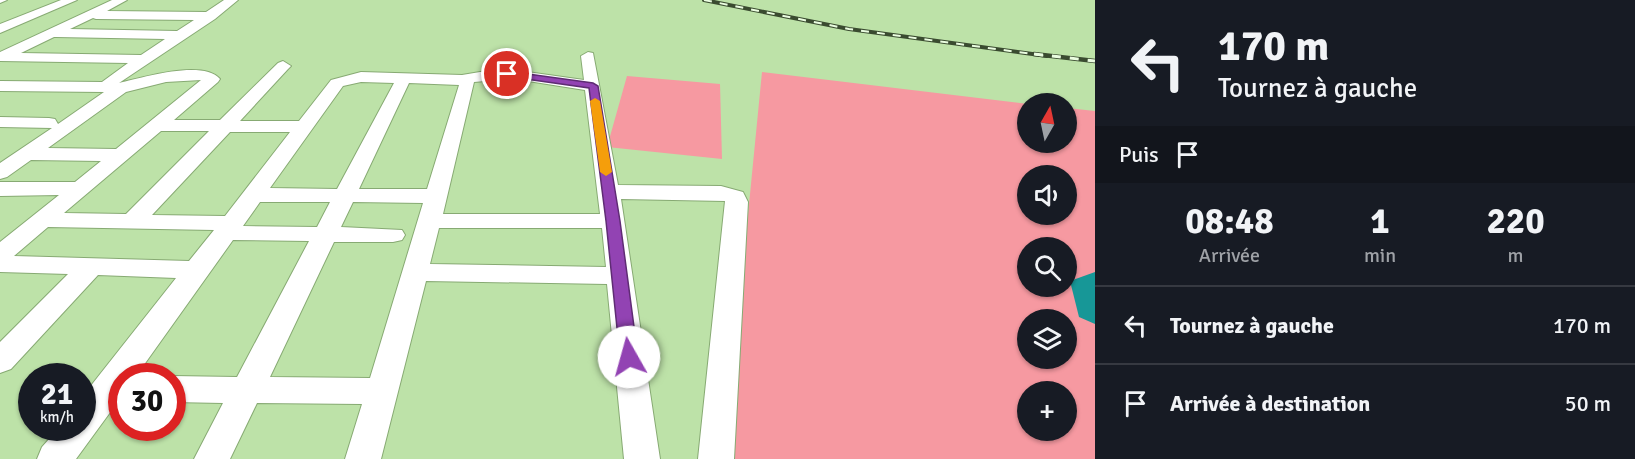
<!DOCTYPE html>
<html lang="fr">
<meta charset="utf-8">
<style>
body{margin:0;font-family:Signika,sans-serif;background:#242831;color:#f1f3f6;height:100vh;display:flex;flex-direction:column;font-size:22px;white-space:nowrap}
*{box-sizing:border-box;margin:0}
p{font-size:20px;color:#9ea1a6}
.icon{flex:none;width:33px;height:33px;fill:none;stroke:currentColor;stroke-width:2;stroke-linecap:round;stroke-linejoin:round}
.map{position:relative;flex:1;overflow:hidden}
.details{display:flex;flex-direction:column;background:#171b24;width:540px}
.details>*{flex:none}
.banner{background:#171b24;color:#f1f3f6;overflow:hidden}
.needle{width:39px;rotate:9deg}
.fabs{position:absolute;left:1017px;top:93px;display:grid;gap:12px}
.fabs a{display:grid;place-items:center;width:60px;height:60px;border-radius:50%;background:#171b24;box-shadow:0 2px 4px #0004;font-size:30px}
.speed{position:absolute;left:18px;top:363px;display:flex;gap:12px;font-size:30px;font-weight:700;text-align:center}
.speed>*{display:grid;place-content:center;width:78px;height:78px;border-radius:50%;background:#171b24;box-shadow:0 2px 4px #0004;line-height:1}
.speed small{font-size:15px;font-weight:400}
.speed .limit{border:9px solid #d22;background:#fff;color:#111}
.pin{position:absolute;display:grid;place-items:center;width:51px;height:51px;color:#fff;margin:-26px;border:3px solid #fff;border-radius:50%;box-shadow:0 2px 6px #0007}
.me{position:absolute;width:66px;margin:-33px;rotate:353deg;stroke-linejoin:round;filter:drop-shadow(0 0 4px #0008)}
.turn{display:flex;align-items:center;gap:21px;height:126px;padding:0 24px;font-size:27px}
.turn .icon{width:78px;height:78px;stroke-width:2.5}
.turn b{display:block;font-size:42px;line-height:51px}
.then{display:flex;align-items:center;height:57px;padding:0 24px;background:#0003;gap:12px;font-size:22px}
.eta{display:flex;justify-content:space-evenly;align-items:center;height:102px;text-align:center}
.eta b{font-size:36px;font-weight:800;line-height:42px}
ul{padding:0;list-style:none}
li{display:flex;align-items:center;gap:18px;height:78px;padding:0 24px;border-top:2px solid #363941}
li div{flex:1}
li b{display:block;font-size:22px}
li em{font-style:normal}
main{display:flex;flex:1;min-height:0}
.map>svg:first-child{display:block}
.green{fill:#f699a1;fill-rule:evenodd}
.water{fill:#179797}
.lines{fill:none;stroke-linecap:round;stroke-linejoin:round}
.minor-casing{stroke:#87aa73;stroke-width:2}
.minor{fill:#fff;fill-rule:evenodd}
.rail-far1-casing{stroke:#3a4b30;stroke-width:4}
.rail-casing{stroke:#3a4b30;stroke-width:4.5}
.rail-far1{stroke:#eafde0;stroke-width:2;stroke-dasharray:8;stroke-linecap:butt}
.rail{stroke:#eafde0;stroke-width:3;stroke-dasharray:9;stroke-linecap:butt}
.route{fill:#9243b3;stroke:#5f2c74;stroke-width:1.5}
.slow{fill:#f59e0b}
</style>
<main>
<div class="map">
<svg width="1095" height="459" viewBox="0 0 1095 459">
<rect width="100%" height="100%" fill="#bde2a8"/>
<g class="green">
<path d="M762 72 1028 104V142H1066L1067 108 1095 111V459H724ZM1028 176H1066V214H1028ZM1028 248H1066V286H1028ZM1028 320H1066V358H1028ZM1028 392H1066V430H1028Z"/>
<polygon points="627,76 720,84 722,159 607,147"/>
</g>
<polygon class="water" points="1095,272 1095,324 1079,317 1070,281"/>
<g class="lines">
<defs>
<g id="minor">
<polygon points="0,0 7,0 0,3"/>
<polygon points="61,0 77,0 0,33 0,24"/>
<path d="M112 0H127L107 11 206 12 224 0H238L215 19 119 83C141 78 203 59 220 79L218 82 174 120H220L278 63 283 61 291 66 288 69 240 121H299L331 80 361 72 462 75 480 72 513 70 584 80 581 56 588 52 593 53 618 185 721 186 743 192 748 202 734 459H698L725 201 621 199 660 459H624L607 284 426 281 381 459H345L362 404 257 403 230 459H194L223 403 172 402V376H170H172L237 377 309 241 233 240 136 376H122V396L76 459H37L42 447 59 428H82V397L176 278 98 275 11 369 0 373V342L68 274 0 272V242L59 195 0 196V182H75L101 161 31 160 7 177 0 179V163L52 128 0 127V117L49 118 55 119 58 124 104 92 0 91V81L102 82 128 63 0 61V52ZM93 18 96 19 194 20 177 31 70 29ZM54 37H56L165 39 141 55 21 53ZM201 80 116 149 48 148 126 92 166 82ZM497 80 528 81 585 90 600 214H443L474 82ZM361 82 394 83 337 189 270 188 343 86ZM409 83 459 85 427 189H359ZM161 131H209L126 214 64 213ZM230 132H290L225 216 152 215ZM260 202H330L317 227 243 226ZM353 202 423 203 370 378 270 377 334 242H393L402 240 405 235 402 230 341 227ZM48 227 214 230 189 261 14 256ZM439 228H602L606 267 430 264Z"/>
</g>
</defs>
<use href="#minor" class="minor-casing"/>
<use href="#minor" class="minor"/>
<defs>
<polyline id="rail-far1" points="704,0 849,29 1047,56"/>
<polyline id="rail" points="1034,54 1095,61"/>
</defs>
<use href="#rail-far1" class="rail-far1-casing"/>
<use href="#rail" class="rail-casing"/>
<use href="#rail-far1" class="rail-far1"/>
<use href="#rail" class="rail"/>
</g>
<polygon class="route" points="507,71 593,83 598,86 620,221 638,357 635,362 629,364 623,362 620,357 606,221 589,88 504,76 503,74"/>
<polygon class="slow" points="595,98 600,101 612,172 606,176 600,172 590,101"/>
</svg>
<div class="fabs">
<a><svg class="needle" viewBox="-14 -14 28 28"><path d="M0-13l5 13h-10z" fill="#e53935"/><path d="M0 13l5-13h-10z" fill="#9ea1a6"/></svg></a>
<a><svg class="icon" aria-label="sound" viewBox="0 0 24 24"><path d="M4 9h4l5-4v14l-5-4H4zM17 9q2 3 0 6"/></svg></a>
<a><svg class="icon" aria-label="search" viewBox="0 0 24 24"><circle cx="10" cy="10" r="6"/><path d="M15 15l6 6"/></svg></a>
<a><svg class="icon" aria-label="layers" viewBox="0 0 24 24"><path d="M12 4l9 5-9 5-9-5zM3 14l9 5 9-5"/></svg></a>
<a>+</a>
</div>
<div class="speed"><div>21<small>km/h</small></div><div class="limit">30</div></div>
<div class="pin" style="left:507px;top:74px;background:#d93025"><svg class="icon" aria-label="arrive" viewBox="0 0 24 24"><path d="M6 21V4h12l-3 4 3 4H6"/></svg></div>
<svg class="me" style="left:629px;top:357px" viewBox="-20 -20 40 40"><circle r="19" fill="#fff"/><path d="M0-13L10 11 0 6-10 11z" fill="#9243b3"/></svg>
</div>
<section class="details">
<div class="banner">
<div class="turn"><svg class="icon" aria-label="left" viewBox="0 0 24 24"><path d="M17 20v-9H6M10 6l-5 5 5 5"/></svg><div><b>170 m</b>Tournez à gauche</div></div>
<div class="then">Puis<svg class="icon" aria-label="arrive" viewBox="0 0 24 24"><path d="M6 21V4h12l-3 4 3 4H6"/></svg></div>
</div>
<div class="eta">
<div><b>08:48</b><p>Arrivée</p></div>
<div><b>1</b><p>min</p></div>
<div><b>220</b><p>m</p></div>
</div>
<ul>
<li><svg class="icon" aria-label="left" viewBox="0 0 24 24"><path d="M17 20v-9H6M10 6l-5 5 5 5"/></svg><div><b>Tournez à gauche</b></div><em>170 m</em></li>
<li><svg class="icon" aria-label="arrive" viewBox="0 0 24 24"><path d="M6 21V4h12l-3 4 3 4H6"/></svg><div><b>Arrivée à destination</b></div><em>50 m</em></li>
</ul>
</section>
</main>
